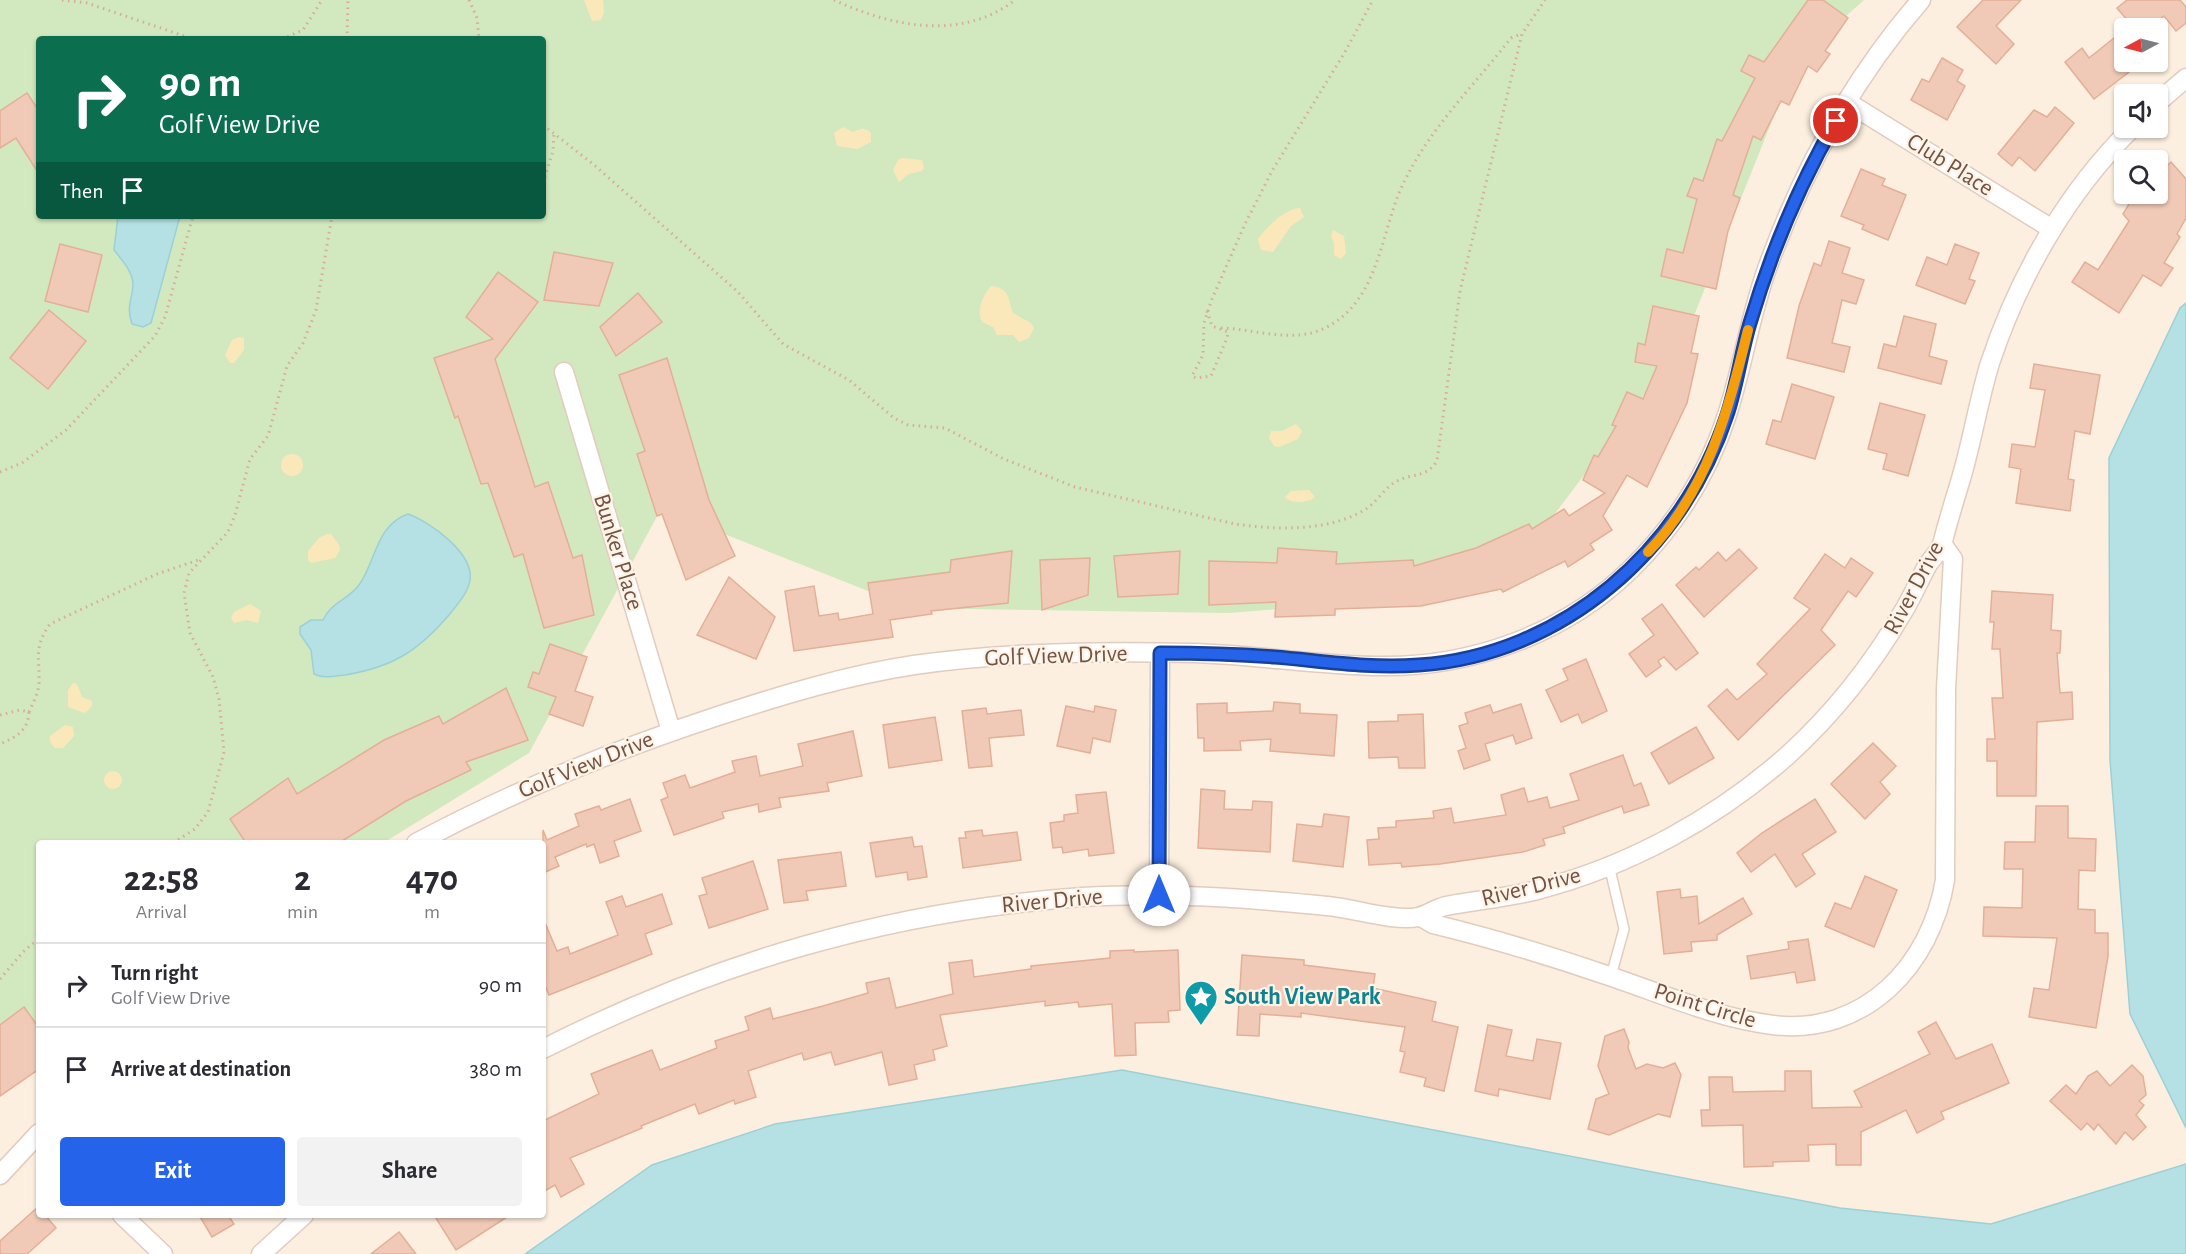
<!DOCTYPE html>
<style>
body{margin:0;font-family:"Alegreya Sans",sans-serif;background:#f2f2f3;color:#2b2b33;height:100vh;display:flex;flex-direction:column;font-size:22px;white-space:nowrap}
*{box-sizing:border-box;margin:0}
p{font-size:20px;color:#7c7c81}
.icon{flex:none;width:33px;height:33px;fill:none;stroke:currentColor;stroke-width:2;stroke-linecap:round;stroke-linejoin:round}
.map{position:relative;flex:1;overflow:hidden}
.drawer{position:absolute;left:36px;top:840px;width:510px;height:378px;display:flex;flex-direction:column;background:#fff;border-radius:6px;box-shadow:0 2px 4px #0004}
.drawer>*{flex:none}
.banner{position:absolute;left:36px;top:36px;width:510px;height:183px;border-radius:6px;box-shadow:0 2px 4px #0004;background:#0b6e4f;color:#fff;overflow:hidden}
.needle{width:39px;rotate:263deg}
.fabs{position:absolute;left:2114px;top:18px;display:grid;gap:12px}
.fabs a{display:grid;place-items:center;width:54px;height:54px;border-radius:6px;background:#fff;box-shadow:0 2px 4px #0004;font-size:30px}
.pin{position:absolute;display:grid;place-items:center;width:51px;height:51px;color:#fff;margin:-26px;border:3px solid #fff;border-radius:50%;box-shadow:0 2px 6px #0007}
.me{position:absolute;width:66px;margin:-33px;rotate:0deg;stroke-linejoin:round;filter:drop-shadow(0 0 4px #0008)}
.turn{display:flex;align-items:center;gap:21px;height:126px;padding:0 24px;font-size:27px}
.turn .icon{width:78px;height:78px;stroke-width:2.5}
.turn b{display:block;font-size:42px;line-height:51px}
.then{display:flex;align-items:center;height:57px;padding:0 24px;background:#0003;gap:12px;font-size:22px}
.eta{display:flex;justify-content:space-evenly;align-items:center;height:102px;text-align:center}
.eta b{font-size:36px;font-weight:700;line-height:42px}
.action{display:flex;gap:12px;margin-top:auto;padding:12px 24px}
.action a{flex:1;height:69px;border-radius:6px;background:#2563eb;color:#fff;font-size:24px;font-weight:700;line-height:69px;text-align:center}
.action a+a{background:#f2f2f3;color:#2b2b33}
ul{padding:0;list-style:none}
li{display:flex;align-items:center;gap:18px;height:84px;padding:0 24px;border-top:2px solid #e1e1e2}
li div{flex:1}
li b{display:block;font-size:22px}
li em{font-style:normal}
.map>svg:first-child{display:block}
.green{fill:#d2e8be;fill-rule:evenodd}
.sand{fill:#fbe8ba}
.water{fill:#b5e1e4;stroke:#9bd1d6;stroke-width:1.5}
.building{fill:#f1cab7;stroke:#e3af98;stroke-width:1.5}
.lines{fill:none;stroke-linecap:round;stroke-linejoin:round}
.service-casing{stroke:#e1ccbf;stroke-width:12}
.minor-casing{stroke:#e1ccbf;stroke-width:21}
.path{stroke:#d5ad9b;stroke-width:3;stroke-dasharray:1.5 4.5;stroke-linecap:butt}
.service{stroke:#fff;stroke-width:9}
.minor{stroke:#fff;stroke-width:18}
.route-casing{stroke:#184099;stroke-width:15}
.route{stroke:#2563eb;stroke-width:10}
.slow{stroke:#f59e0b;stroke-width:10}
.labels{text-anchor:middle;dominant-baseline:central;stroke-width:4.5;stroke-linejoin:round;paint-order:stroke}
.street-label{font-size:24px;fill:#715347;stroke:#fff3e5}
.culture-label{font-size:24px;font-weight:bold;fill:#0d838f;stroke:#fff3e5;text-anchor:start}
</style>
<div class="map">
<svg width="2186" height="1254" viewBox="0 0 2186 1254">
<rect width="100%" height="100%" fill="#fcefdf"/>
<path class="green" d="M0 0H1864L1796 61 1683 343 1497 591 1229 613 911 608 661 509 529 753 383 843H39V1056L0 1085ZM39 39H543V216H39Z"/>
<g class="sand">
<polygon points="584,0 603,0 604,13 601,20 592,21"/>
<path d="M843 127 853 132C861 129 864 126 871 133V142L857 149 837 146 834 133Z"/>
<polygon points="902,158 922,160 924,168 922,171 909,174 899,182 893,170 898,160"/>
<path d="M1300 208 1304 217 1291 226 1273 252 1261 250 1258 239C1267 227 1284 209 1300 208Z"/>
<polygon points="1333,230 1344,236 1346,253 1341,259 1334,255 1334,243 1331,236"/>
<path d="M991 286C1010 288 1008 298 1013 313L1031 323 1034 328 1029 338 1019 342 1013 335H997L993 327 982 322C976 311 983 295 991 286Z"/>
<polygon points="239,337 244,338 244,350 234,363 230,363 225,355 232,340"/>
<polygon points="1296,424 1302,431 1298,439 1279,447 1274,446 1269,438 1271,431 1282,431"/>
<circle cx="292" cy="465" r="11"/>
<path d="M1309 490 1315 497C1309 503 1290 504 1285 497L1291 491Z"/>
<polygon points="327,534 331,534 339,545 340,550 335,558 311,563 308,560 308,551 319,538"/>
<polygon points="250,604 261,611 258,623 247,620 234,623 231,618 234,612"/>
<polygon points="73,683 77,684 82,697 92,701 92,706 85,713 68,707 68,690"/>
<polygon points="65,725 73,727 74,736 63,748 55,748 50,742 50,736"/>
<circle cx="113" cy="780" r="9"/>
</g>
<g class="water">
<path d="M118 216H180L151 323 143 327 132 324C126 306 132 301 133 285 133 272 122 260 114 250Z"/>
<polygon points="2186,303 2186,1128 2130,1014 2110,760 2109,458 2180,308"/>
<path d="M408 514C430 522 474 553 470 580 468 593 457 605 449 615 418 651 393 667 345 675 334 676 324 679 314 674L311 650 300 634V627L311 620H323C331 602 348 600 359 585 376 561 376 525 408 514Z"/>
<polygon points="1122,1070 1840,1208 1991,1224 2186,1164 2186,1254 525,1254 652,1165 775,1124"/>
</g>
<g class="building">
<polygon points="1808,0 1823,0 1848,18 1825,51 1830,54 1817,72 1808,66 1789,105 1781,101 1761,140 1753,136 1733,195 1740,198 1728,231 1716,289 1661,276 1667,249 1683,253 1697,199 1687,196 1694,178 1703,181 1717,139 1722,141 1755,78 1741,71 1749,55 1764,62"/>
<polygon points="1983,0 2021,0 1996,26 2014,44 1996,64 1957,27"/>
<polygon points="2127,0 2180,0 2186,7 2186,23 2176,31 2164,16 2149,28 2134,28 2117,8"/>
<polygon points="2124,30 2124,62 2142,62 2094,99 2065,62 2082,48 2089,58"/>
<polygon points="1942,58 1963,70 1957,81 1965,86 1947,120 1911,100 1922,79 1929,82"/>
<polygon points="27,93 39,111 39,174 16,138 0,148 0,111"/>
<polygon points="2055,107 2074,123 2035,171 2019,157 2012,166 1998,154 2034,110 2047,117"/>
<polygon points="2171,162 2186,179 2186,218 2177,234 2180,237 2164,263 2173,268 2161,286 2143,275 2119,313 2072,282 2085,262 2098,270 2129,221 2123,214 2135,194 2146,200 2150,194 2157,194 2157,175"/>
<polygon points="1861,169 1885,179 1882,185 1906,195 1888,240 1862,229 1864,225 1841,216"/>
<polygon points="1829,241 1850,248 1842,273 1864,280 1856,304 1842,300 1832,343 1850,347 1844,372 1787,358 1799,306 1814,263 1821,266"/>
<polygon points="60,244 102,255 88,312 45,301"/>
<polygon points="1955,244 1979,253 1969,279 1975,281 1965,304 1916,285 1927,257 1947,265"/>
<polygon points="554,252 613,263 599,306 544,300"/>
<polygon points="498,272 538,302 495,359 535,487 548,482 573,558 582,555 594,615 544,628 523,554 514,557 488,483 481,484 458,416 455,418 434,358 493,339 466,317"/>
<polygon points="638,293 662,322 616,356 600,327"/>
<polygon points="1653,306 1699,316 1691,353 1698,354 1687,403 1647,487 1627,475 1603,516 1612,530 1590,544 1594,550 1568,567 1565,561 1503,592 1501,589 1421,606 1335,609 1335,615 1275,617 1276,602 1209,605 1209,561 1277,563 1278,548 1337,552 1336,564 1413,560 1414,566 1476,548 1529,524 1532,529 1564,509 1569,516 1605,493 1583,480 1594,455 1598,457 1616,426 1612,425 1627,392 1643,399 1657,366 1635,362 1638,343 1645,345"/>
<polygon points="49,310 86,341 48,389 10,358"/>
<polygon points="1904,316 1936,324 1929,356 1947,361 1941,384 1878,368 1884,344 1896,347"/>
<polygon points="667,358 709,500 735,556 686,580 662,514 657,516 637,454 645,451 619,375"/>
<polygon points="2034,364 2100,375 2090,434 2075,431 2068,479 2074,480 2070,511 2016,503 2021,469 2009,467 2012,444 2035,447 2045,390 2030,388"/>
<polygon points="1792,384 1834,397 1815,459 1766,444 1773,420 1781,422"/>
<polygon points="1880,403 1925,415 1908,476 1883,469 1887,454 1868,449"/>
<polygon points="1739,549 1757,568 1704,617 1676,585 1696,567 1699,570 1718,552 1726,561"/>
<polygon points="1012,551 1008,603 931,611 932,614 890,620 893,637 794,651 785,591 814,586 819,616 838,613 839,620 873,614 868,583 950,572 951,560"/>
<polygon points="1180,551 1178,594 1118,597 1114,556"/>
<polygon points="1825,554 1845,568 1851,558 1873,573 1856,597 1848,591 1821,630 1835,645 1738,740 1708,706 1727,689 1737,700 1767,674 1757,664 1810,609 1794,598"/>
<polygon points="1090,558 1088,595 1042,610 1040,560"/>
<polygon points="729,577 775,617 756,659 697,635"/>
<polygon points="1992,591 2053,595 2051,630 2061,631 2060,653 2057,653 2060,693 2072,692 2073,719 2037,722 2036,796 1997,796 1997,761 1987,761 1987,739 1995,739 1992,698 2003,698 2000,649 1992,649 1994,622 1990,622"/>
<polygon points="1662,604 1698,653 1676,670 1664,657 1658,661 1661,666 1646,677 1629,654 1654,635 1642,619"/>
<polygon points="550,644 587,657 575,691 593,697 583,726 549,714 556,697 528,687 533,672 539,674"/>
<polygon points="1586,659 1607,711 1582,723 1578,714 1561,722 1546,690 1568,680 1563,669"/>
<polygon points="506,688 528,740 466,762 471,770 406,801 339,843 246,843 230,819 288,778 297,794 384,740 439,716 443,724"/>
<polygon points="1274,702 1300,704 1300,713 1337,715 1334,756 1270,751 1271,739 1240,741 1241,750 1204,751 1204,738 1198,738 1197,704 1227,703 1227,713 1273,711"/>
<polygon points="1521,704 1532,738 1516,744 1513,735 1485,744 1490,760 1464,769 1458,751 1466,748 1459,726 1468,723 1465,713 1490,705 1493,713"/>
<polygon points="1066,706 1094,712 1095,706 1116,710 1110,742 1093,738 1090,753 1057,746"/>
<polygon points="986,708 987,714 1021,710 1024,735 989,738 992,766 969,768 962,711"/>
<polygon points="1423,714 1425,768 1399,768 1398,757 1369,758 1368,722 1398,721 1398,715"/>
<polygon points="935,717 942,760 889,768 883,725"/>
<polygon points="1696,727 1714,758 1669,784 1651,753"/>
<polygon points="853,731 862,776 827,783 829,791 779,798 781,807 759,812 758,804 722,812 724,818 674,835 661,800 668,797 663,783 685,775 690,788 735,772 732,761 756,756 760,776 803,766 798,744"/>
<polygon points="1873,743 1896,766 1880,782 1890,794 1865,819 1831,784"/>
<polygon points="1623,755 1634,786 1641,783 1649,805 1624,813 1622,806 1563,827 1565,833 1543,839 1545,845 1523,852 1440,864 1402,867 1401,863 1369,865 1367,840 1379,839 1378,828 1396,827 1396,821 1434,818 1433,811 1451,808 1454,823 1506,815 1501,795 1524,788 1528,802 1547,797 1550,808 1579,800 1570,774"/>
<polygon points="1201,789 1225,791 1224,809 1252,810 1253,801 1272,802 1270,852 1198,848"/>
<polygon points="1106,792 1114,853 1089,856 1088,849 1063,853 1062,847 1053,848 1050,823 1064,821 1064,815 1078,813 1076,795"/>
<polygon points="630,799 641,831 614,841 619,856 600,863 594,844 587,847 586,844 555,857 559,866 543,873 543,830 547,840 579,826 575,814 599,806 601,810"/>
<polygon points="1815,799 1836,832 1802,854 1815,874 1796,887 1775,854 1751,872 1737,853 1762,833"/>
<polygon points="2036,806 2068,806 2068,838 2096,839 2095,871 2079,870 2078,909 2095,910 2095,933 2108,933 2108,956 2096,1028 2029,1017 2034,988 2049,990 2057,938 1983,936 1984,907 2022,908 2023,869 2004,869 2005,842 2035,842"/>
<polygon points="1324,814 1349,817 1343,867 1293,861 1297,824 1322,827"/>
<polygon points="982,830 983,836 1017,832 1021,860 963,868 959,838 966,838 965,832"/>
<polygon points="912,837 914,847 922,846 927,877 908,880 907,872 876,877 870,843"/>
<polygon points="841,852 846,886 806,891 808,900 784,903 778,860"/>
<polygon points="753,861 768,909 709,928 699,896 707,894 702,878"/>
<polygon points="1865,876 1897,890 1874,947 1825,926 1835,903 1851,909"/>
<polygon points="1680,889 1681,898 1697,896 1699,924 1743,898 1752,914 1717,935 1717,940 1691,942 1692,951 1664,954 1657,892"/>
<polygon points="662,894 672,924 645,934 652,954 549,995 543,981 543,918 557,951 568,947 570,954 618,935 606,902 622,896 626,907"/>
<polygon points="1808,939 1815,980 1797,983 1795,972 1751,979 1747,956 1789,949 1788,942"/>
<polygon points="1134,950 1134,952 1178,950 1180,1010 1168,1011 1169,1022 1135,1023 1136,1055 1115,1056 1112,1004 1079,1007 1078,1002 1045,1006 1045,1001 940,1015 947,1046 933,1050 935,1060 914,1065 917,1079 889,1085 882,1052 835,1065 831,1052 804,1060 802,1053 748,1071 756,1097 735,1104 734,1100 699,1114 695,1104 641,1126 642,1128 570,1158 584,1184 561,1197 555,1185 543,1192 543,1121 599,1094 591,1074 616,1064 652,1050 660,1070 717,1048 715,1041 749,1030 745,1017 770,1008 773,1019 823,1006 868,993 866,983 889,978 896,1008 953,994 949,963 972,960 974,977 1031,969 1031,966 1110,958 1110,951"/>
<polygon points="1242,955 1304,960 1304,965 1375,974 1373,988 1436,1002 1432,1021 1458,1027 1444,1091 1424,1086 1426,1078 1400,1072 1405,1052 1400,1051 1405,1027 1301,1013 1301,1017 1260,1014 1259,1036 1237,1035"/>
<polygon points="24,1007 39,1028 39,1069 0,1096 0,1025"/>
<polygon points="1936,1022 1956,1059 1992,1044 2009,1083 1941,1112 1944,1119 1917,1133 1906,1110 1861,1132 1861,1165 1836,1165 1836,1144 1808,1145 1809,1161 1773,1162 1773,1166 1744,1167 1743,1125 1702,1126 1701,1110 1710,1110 1709,1077 1732,1077 1733,1092 1785,1091 1785,1071 1811,1071 1812,1108 1862,1107 1854,1091 1930,1054 1918,1032"/>
<polygon points="1488,1025 1512,1030 1506,1056 1533,1061 1537,1039 1561,1043 1550,1099 1499,1089 1498,1096 1475,1091"/>
<polygon points="1624,1029 1629,1042 1628,1048 1636,1069 1647,1064 1663,1068 1675,1063 1681,1075 1670,1117 1658,1114 1609,1135 1588,1129 1596,1099 1609,1094 1598,1066 1605,1036"/>
<polygon points="2132,1065 2143,1076 2146,1095 2139,1101 2144,1105 2136,1115 2146,1127 2133,1140 2125,1132 2116,1144 2098,1124 2094,1130 2087,1123 2081,1130 2050,1101 2066,1085 2076,1094 2088,1076 2097,1071 2110,1086"/>
<polygon points="38,1207 39,1215 45,1215 56,1228 27,1254 0,1254 0,1241"/>
<polygon points="199,1215 228,1215 234,1224 212,1237"/>
<polygon points="434,1215 510,1215 456,1250"/>
<polygon points="399,1232 416,1254 371,1254"/>
</g>
<g class="lines">
<defs>
<polyline id="service" points="1609,865 1624,929 1611,976"/>
<g id="minor">
<polyline points="1847,102 2052,229"/>
<polyline points="2157,103 2186,78"/>
<polyline points="564,372 671,731"/>
<path d="M416 843C514 791 614 750 718 716 782 695 848 675 914 665 1007 652 1100 651 1194 653 1255 655 1316 665 1377 666 1469 668 1564 635 1631 569 1675 526 1708 474 1727 415 1743 366 1750 315 1768 266 1803 170 1854 77 1921 0"/>
<polyline points="1159,895 1160,653"/>
<path d="M1421 917 1433 924C1491 938 1547 955 1603 974 1658 992 1715 1018 1773 1025 1865 1036 1931 965 1945 880L1946 689 1953 559 1943 545"/>
<path d="M543 1049C715 962 889 911 1082 897 1164 892 1245 898 1327 906 1353 908 1394 922 1418 917 1428 915 1436 908 1446 906 1477 900 1507 898 1537 890 1630 866 1717 818 1788 755 1834 713 1872 665 1903 612 1912 597 1919 581 1927 566 1932 558 1941 550 1943 541 1948 521 1954 502 1960 482 1972 443 1978 402 1990 363 2019 276 2067 192 2132 128"/>
<polyline points="0,1175 39,1133"/>
<polyline points="122,1215 163,1254"/>
<polyline points="261,1254 304,1215"/>
</g>
</defs>
<use href="#service" class="service-casing"/>
<use href="#minor" class="minor-casing"/>
<g class="path">
<polyline points="62,0 87,3 193,39"/>
<polyline points="469,0 477,18 479,39"/>
<path d="M834 0C890 26 961 42 1015 0"/>
<polyline points="282,39 303,30 322,0"/>
<polyline points="347,39 348,0"/>
<path d="M543 125 593 164 738 292 783 344 849 380 894 418 908 425 945 428 1004 459 1075 487 1235 524C1277 530 1329 532 1366 509 1377 502 1386 486 1397 481 1413 473 1426 478 1437 461L1460 291 1522 34 1545 0"/>
<polyline points="543,183 553,151 554,133"/>
<polyline points="1207,311 1212,326 1228,332 1227,338 1211,376 1196,378 1192,376 1203,355 1204,323 1212,299 1245,224 1272,171 1345,52 1373,0"/>
<path d="M1221 328C1255 329 1293 344 1325 328 1376 303 1380 241 1399 193 1424 134 1472 88 1511 38L1521 34"/>
<polyline points="0,472 22,463 66,430 155,336 165,317 193,216"/>
<path d="M29 712C33 703 38 694 39 684 40 658 33 648 50 624L157 574 198 560"/>
<path d="M0 715 20 710 29 712C28 731 16 737 0 744"/>
<polyline points="173,843 195,829 208,812 224,752 219,699 213,677 190,633 184,593 189,573 228,532 235,515 250,459 268,436 287,366 303,343 316,310 332,216"/>
<polyline points="0,979 23,952 39,938"/>
</g>
<use href="#service" class="service"/>
<use href="#minor" class="minor"/>
</g>
<g class="lines">
<defs>
<path id="route" d="M1159 895 1160 653C1198 653 1236 654 1275 657 1323 661 1370 669 1419 665 1563 655 1683 549 1727 415 1737 385 1741 353 1750 323 1771 252 1799 185 1836 121"/>
</defs>
<use href="#route" class="route-casing"/>
<use href="#route" class="route"/>
<path class="slow" d="M1648 552C1708 490 1728 411 1748 330"/>
</g>
<defs>
<symbol id="sight-pin" viewBox="-11 -11 22 30"><path d="M0 17L-7.5 6A9.5 9.5 0 1 1 7.5 6Z" fill="#0f9aa8" stroke="#fff3e5"/><path d="M0-6L1.8-2.2L6-1.7L2.9 1.2L3.7 5.4L0 3.3L-3.7 5.4L-2.9 1.2L-6-1.7L-1.8-2.2Z" fill="#fff"/></symbol>
</defs>
<g fill-rule="evenodd">
<use href="#sight-pin" x="1182" y="978" width="38" height="52"/>
</g>
<g class="labels">
<g class="street-label">
<text transform="translate(1950 165) rotate(32)">Club Place</text>
<text transform="translate(618 552) rotate(73)">Bunker Place</text>
<text transform="translate(1914 588) rotate(-62)">River Drive</text>
<text transform="translate(1056 656) rotate(-2)">Golf View Drive</text>
<text transform="translate(586 765) rotate(-22)">Golf View Drive</text>
<text transform="translate(1531 887) rotate(-14)">River Drive</text>
<text transform="translate(1052 901) rotate(-5)">River Drive</text>
<text transform="translate(1705 1006) rotate(17)">Point Circle</text>
</g>
<g class="culture-label">
<text x="1224" y="997">South View Park</text>
</g>
</g>
</svg>
<div class="fabs">
<a><svg class="needle" viewBox="-14 -14 28 28"><path d="M0-13l5 13h-10z" fill="#e53935"/><path d="M0 13l5-13h-10z" fill="#7c7c81"/></svg></a>
<a><svg class="icon" aria-label="sound" viewBox="0 0 24 24"><path d="M4 9h4l5-4v14l-5-4H4zM17 9q2 3 0 6"/></svg></a>
<a><svg class="icon" aria-label="search" viewBox="0 0 24 24"><circle cx="10" cy="10" r="6"/><path d="M15 15l6 6"/></svg></a>
</div>
<div class="pin" style="left:1836px;top:121px;background:#d93025"><svg class="icon" aria-label="arrive" viewBox="0 0 24 24"><path d="M6 21V4h12l-3 4 3 4H6"/></svg></div>
<svg class="me" style="left:1159px;top:895px" viewBox="-20 -20 40 40"><circle r="19" fill="#fff"/><path d="M0-13L10 11 0 6-10 11z" fill="#2563eb"/></svg>
<div class="banner">
<div class="turn"><svg class="icon" aria-label="right" viewBox="0 0 24 24"><path d="M7 20v-9h11M14 6l5 5-5 5"/></svg><div><b>90 m</b>Golf View Drive</div></div>
<div class="then">Then<svg class="icon" aria-label="arrive" viewBox="0 0 24 24"><path d="M6 21V4h12l-3 4 3 4H6"/></svg></div>
</div>
<section class="drawer">
<div class="eta">
<div><b>22:58</b><p>Arrival</p></div>
<div><b>2</b><p>min</p></div>
<div><b>470</b><p>m</p></div>
</div>
<ul>
<li><svg class="icon" aria-label="right" viewBox="0 0 24 24"><path d="M7 20v-9h11M14 6l5 5-5 5"/></svg><div><b>Turn right</b><p>Golf View Drive</p></div><em>90 m</em></li>
<li><svg class="icon" aria-label="arrive" viewBox="0 0 24 24"><path d="M6 21V4h12l-3 4 3 4H6"/></svg><div><b>Arrive at destination</b></div><em>380 m</em></li>
</ul>
<div class="action"><a>Exit</a><a>Share</a></div>
</section>
</div>
